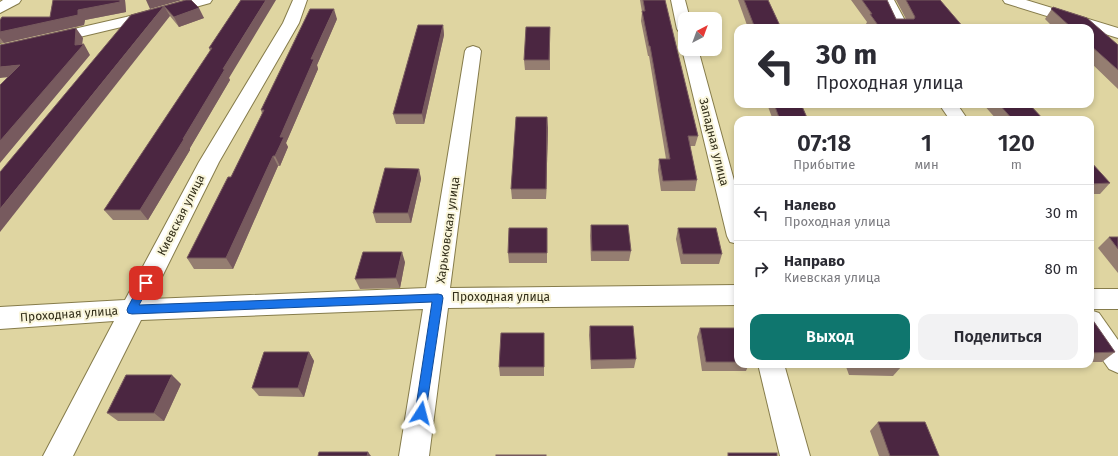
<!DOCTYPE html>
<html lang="ru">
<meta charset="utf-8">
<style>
body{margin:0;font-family:"Fira Sans",sans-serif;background:#f2f2f3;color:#2b2b33;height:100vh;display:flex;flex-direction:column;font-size:15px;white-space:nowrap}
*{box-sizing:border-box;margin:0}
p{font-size:13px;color:#7c7c81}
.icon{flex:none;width:22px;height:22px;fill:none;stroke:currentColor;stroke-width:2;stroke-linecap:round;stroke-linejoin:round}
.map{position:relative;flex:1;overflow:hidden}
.sheet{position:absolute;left:734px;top:116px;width:360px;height:252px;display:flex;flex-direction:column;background:#fff;border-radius:12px;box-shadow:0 2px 6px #0003}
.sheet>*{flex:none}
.banner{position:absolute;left:734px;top:24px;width:360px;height:84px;border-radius:12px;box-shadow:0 2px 6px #0003;background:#fff;color:#2b2b33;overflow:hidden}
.needle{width:26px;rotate:41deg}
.fabs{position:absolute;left:678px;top:12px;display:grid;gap:8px}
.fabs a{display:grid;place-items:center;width:44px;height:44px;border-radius:8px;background:#fff;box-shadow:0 2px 6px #0003;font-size:20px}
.pin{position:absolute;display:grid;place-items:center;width:34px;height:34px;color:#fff;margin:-17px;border-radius:8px;box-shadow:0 2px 6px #0006}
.me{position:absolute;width:44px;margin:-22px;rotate:9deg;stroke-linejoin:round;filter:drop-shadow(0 0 3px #0008)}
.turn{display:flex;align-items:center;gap:14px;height:84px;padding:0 16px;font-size:18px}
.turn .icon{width:52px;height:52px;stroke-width:2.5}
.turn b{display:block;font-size:28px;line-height:34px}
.eta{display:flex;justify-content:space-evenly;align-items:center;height:68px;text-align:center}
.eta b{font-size:24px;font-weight:600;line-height:28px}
.button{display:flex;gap:8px;margin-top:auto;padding:8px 16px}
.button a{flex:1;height:46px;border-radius:12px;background:#0f766e;color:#fff;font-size:16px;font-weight:600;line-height:46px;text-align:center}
.button a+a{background:#f2f2f3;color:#2b2b33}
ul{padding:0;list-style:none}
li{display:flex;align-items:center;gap:12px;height:56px;padding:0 16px;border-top:1px solid #e1e1e2}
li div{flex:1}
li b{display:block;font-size:15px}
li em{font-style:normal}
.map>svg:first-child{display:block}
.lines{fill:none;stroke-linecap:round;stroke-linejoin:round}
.minor-casing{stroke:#867c4b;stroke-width:2}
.minor{fill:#fff;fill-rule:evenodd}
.wall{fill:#957e71}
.shaded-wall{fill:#775a5e}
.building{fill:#4b2641;stroke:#775a5e}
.route{fill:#1a73e8;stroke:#114b97}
.labels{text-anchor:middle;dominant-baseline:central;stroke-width:4;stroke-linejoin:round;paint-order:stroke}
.street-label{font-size:12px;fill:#332f1a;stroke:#faf6db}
</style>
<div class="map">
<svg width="1118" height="456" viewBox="0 0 1118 456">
<rect width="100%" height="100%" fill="#dfd5a1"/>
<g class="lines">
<defs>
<g id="minor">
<polygon points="3,0 21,0 19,3 0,13 0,2"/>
<polygon points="188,0 212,0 210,3 134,24 4,55 0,54 0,44 4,45 126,17"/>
<polygon points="293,0 307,0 299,23 219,162 151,299 426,288 465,51 467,48 473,46 479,48 481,51 450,288 738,285 738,305 448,308 429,456 399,456 423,309 141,320 73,456 43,456 114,321 0,329 0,307 125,300 199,162 283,23"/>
<polygon points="671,0 685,0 690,19 685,19 685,34 679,32 677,29"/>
<polygon points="880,0 894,0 909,28 893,28"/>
<polygon points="1003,0 1026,0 1118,28 1118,38 1005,3"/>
<polygon points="685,45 685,49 698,49 738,195 738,244 730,242 727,236 682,49"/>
<polygon points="939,104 957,104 968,120 950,120"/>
<rect x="1090" y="289" width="28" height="20"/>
<polygon points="1090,310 1099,313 1118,340 1118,373 1109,369 1090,342"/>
<polygon points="758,364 784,364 810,456 780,456"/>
</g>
</defs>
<use href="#minor" class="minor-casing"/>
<use href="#minor" class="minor"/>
</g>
<g class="wall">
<polygon points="53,0 125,0 126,12 85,20 84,25 4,43 0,43 0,20 50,17"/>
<polygon points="186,0 204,18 179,27 170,16 131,15"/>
<polygon points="241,0 229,78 230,80 190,148 190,150 148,220 113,220 104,210 210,51 209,48"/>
<polygon points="640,0 665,0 698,136 695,146 690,146 697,180 695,191 661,191 658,170 659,159 666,159 649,56 648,56 641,21 642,12"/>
<polygon points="738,0 768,0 781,28 748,28"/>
<polygon points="851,0 887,0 896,19 906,19 896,0 940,0 964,28 868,28 866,24 867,22"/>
<polygon points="1053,7 1087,18 1118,45 1118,89 1090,62 1090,28 1054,28 1045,19"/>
<polygon points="337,19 317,65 318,69 286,143 288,147 280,166 278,166 233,269 194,269 187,258 231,177 262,114 261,110"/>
<polygon points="443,25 444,35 424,124 396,124 393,114"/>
<polygon points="550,27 550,70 525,70 524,60"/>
<polygon points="767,104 801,104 808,120 773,120"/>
<polygon points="983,104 1029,104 1044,120 997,120"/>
<polygon points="548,128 546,199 512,199 511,189"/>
<polygon points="1090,162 1110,183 1100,194 1090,194"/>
<polygon points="419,169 421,179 411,223 376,223 373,213"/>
<polygon points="591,225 631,251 629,261 591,261 590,236"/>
<polygon points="678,228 722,254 719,264 681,264 676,239"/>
<polygon points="1109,237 1118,237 1118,273 1098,248"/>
<polygon points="547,238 547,263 509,263 508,253"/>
<polygon points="405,262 400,288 360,289 355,279"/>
<polygon points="1090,319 1115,352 1102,362 1090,362"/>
<polygon points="590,326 636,359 634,368 591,369 589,335"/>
<polygon points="700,328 738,328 738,364 749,364 746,371 702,371 697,337"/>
<polygon points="544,342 544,376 500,376 499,367"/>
<polygon points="309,352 314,361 304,397 259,396 252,388"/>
<polygon points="845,364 900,364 901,367 893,376 849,375"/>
<polygon points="933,364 983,364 979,368 935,368"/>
<polygon points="181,384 164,421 118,421 107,413"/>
<polygon points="878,422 939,456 879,456 870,431"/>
</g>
<g class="shaded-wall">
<polygon points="120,0 125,0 126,12 85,20 84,25 4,43 0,38 0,32 78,10"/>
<polygon points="146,0 182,0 150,9"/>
<polygon points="266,0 276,0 229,78 230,80 190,148 190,150 148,220 140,210 223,69"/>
<polygon points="164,6 170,16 0,232 0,209"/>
<polygon points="199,8 204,18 179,27 174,17"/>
<polygon points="334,9 337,19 317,65 318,69 286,143 288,147 280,166 275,156 280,137 311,59"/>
<polygon points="443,25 444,35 424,124 422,114"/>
<polygon points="76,28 83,38 82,46 84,44 90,55 0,163 0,141"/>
<polygon points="20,65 28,75 0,78 0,67"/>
<polygon points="547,117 548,128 546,199 546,189"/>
<polygon points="273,156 278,166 233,269 226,258"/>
<polygon points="419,169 421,179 411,223 408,213"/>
<polygon points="402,252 405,262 400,288 396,278"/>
<polygon points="309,352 314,361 304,397 298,388"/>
<polygon points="172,375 181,384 164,421 154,413"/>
<polygon points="368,452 371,456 367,456"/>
</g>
<g class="building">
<polygon points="53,0 120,0 120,2 78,10 78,15 0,32 0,20 2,17 50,17"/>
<polygon points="186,0 191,0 199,8 174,17 164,6 0,209 0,172 131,15"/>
<polygon points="241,0 266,0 223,69 225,69 183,139 184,139 140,210 104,210 212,48 209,48"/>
<polygon points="643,0 665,0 698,136 688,136 697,180 663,181 659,159 670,159 650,46 649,46 642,11 645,11"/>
<polygon points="744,0 768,0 781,28 755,28"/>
<polygon points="862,0 887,0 896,19 914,19 915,17 906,0 940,0 964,28 880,28 870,14 872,14"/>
<polygon points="1053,7 1087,18 1118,45 1118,70 1090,45 1090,28 1072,28 1051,9"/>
<polygon points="310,9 334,9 311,59 314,59 280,137 284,137 275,156 273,156 226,258 187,258 228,177 231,177 264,110 261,110"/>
<polygon points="418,25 443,25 422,114 393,114"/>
<polygon points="526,27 550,27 549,60 524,60"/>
<polygon points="76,28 75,45 84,44 0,141 0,85 20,65 0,67 0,45"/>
<polygon points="774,104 801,104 808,120 780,120"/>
<polygon points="999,104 1029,104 1044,120 1013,120"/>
<polygon points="516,117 547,117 546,189 511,189"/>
<polygon points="1090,162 1091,162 1110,183 1090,184"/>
<polygon points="385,168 419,169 408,213 373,213"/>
<polygon points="591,225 628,225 631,251 592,251"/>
<polygon points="509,228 547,228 547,253 508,253"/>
<polygon points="678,228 716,228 722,254 683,254"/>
<polygon points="1109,237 1118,237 1118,249"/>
<polygon points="363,252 402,252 396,278 355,279"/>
<polygon points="1090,319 1092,319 1115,352 1090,353"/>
<polygon points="590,326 633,326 636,359 591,360"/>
<polygon points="700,328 738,328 738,362 706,362"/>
<polygon points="501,333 544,333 544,367 499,367"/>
<polygon points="264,352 309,352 298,388 252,388"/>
<polygon points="855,364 900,364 901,367 856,366"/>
<polygon points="126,375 172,375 154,413 107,413"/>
<polygon points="878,422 925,422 939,456 890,456"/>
<polygon points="319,452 368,452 367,456 318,456"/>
<rect x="728" y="453" width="49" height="3"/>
<rect x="496" y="455" width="50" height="1"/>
</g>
<polygon class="route" points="146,279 149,280 151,283 139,305 438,294 442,295 443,298 425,417 421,418 417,417 415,413 432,302 132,314 128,313 127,310 128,307 142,280"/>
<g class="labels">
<g class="street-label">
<text transform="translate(714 142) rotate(76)">Западная улица</text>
<text transform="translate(181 215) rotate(-63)">Киевская улица</text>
<text transform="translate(448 230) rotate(-82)">Харьковская улица</text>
<text x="501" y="297">Проходная улица</text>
<text transform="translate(69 314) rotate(-4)">Проходная улица</text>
</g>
</g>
</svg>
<div class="fabs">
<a><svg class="needle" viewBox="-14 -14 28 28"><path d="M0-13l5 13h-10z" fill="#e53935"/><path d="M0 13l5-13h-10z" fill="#7c7c81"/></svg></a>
</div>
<div class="pin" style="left:146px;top:283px;background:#d93025"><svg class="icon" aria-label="arrive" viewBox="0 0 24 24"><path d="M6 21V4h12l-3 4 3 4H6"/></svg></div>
<svg class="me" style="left:421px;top:413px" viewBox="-20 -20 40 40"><path d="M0-17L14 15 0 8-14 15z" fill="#1a73e8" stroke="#fff" stroke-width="4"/></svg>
<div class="banner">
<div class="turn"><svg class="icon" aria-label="left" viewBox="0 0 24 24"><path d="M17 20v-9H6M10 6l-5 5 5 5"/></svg><div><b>30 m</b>Проходная улица</div></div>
</div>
<section class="sheet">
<div class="eta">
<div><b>07:18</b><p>Прибытие</p></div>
<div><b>1</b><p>мин</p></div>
<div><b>120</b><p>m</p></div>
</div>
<ul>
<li><svg class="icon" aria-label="left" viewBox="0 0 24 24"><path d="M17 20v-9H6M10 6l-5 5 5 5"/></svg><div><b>Налево</b><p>Проходная улица</p></div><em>30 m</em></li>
<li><svg class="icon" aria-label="right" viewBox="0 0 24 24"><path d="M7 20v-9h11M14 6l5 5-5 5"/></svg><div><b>Направо</b><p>Киевская улица</p></div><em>80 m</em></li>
</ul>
<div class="button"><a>Выход</a><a>Поделиться</a></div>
</section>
</div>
